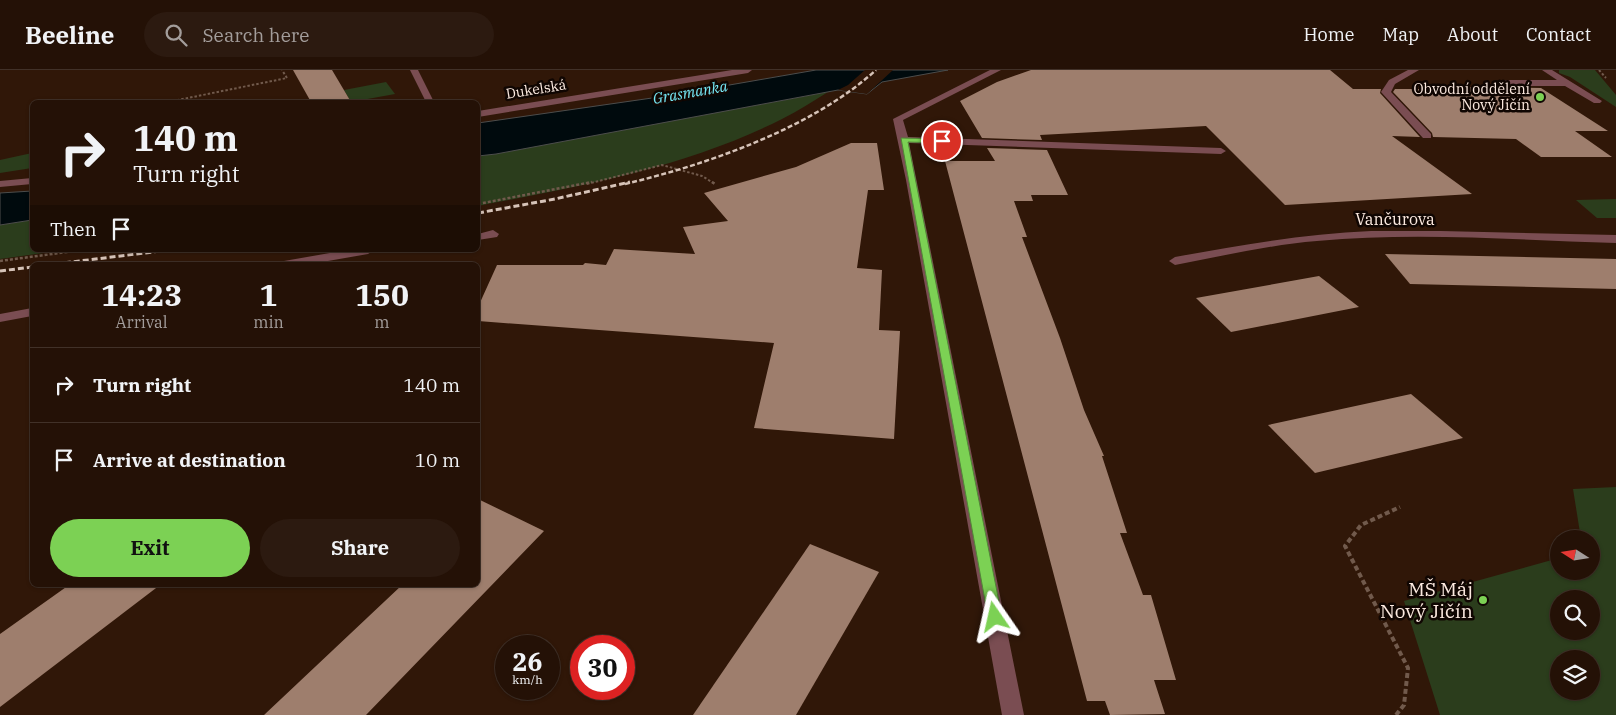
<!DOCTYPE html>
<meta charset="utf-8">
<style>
body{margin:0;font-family:"IBM Plex Serif",serif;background:#2c1a10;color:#f1f3f6;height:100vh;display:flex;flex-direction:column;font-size:19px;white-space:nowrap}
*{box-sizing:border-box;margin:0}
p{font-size:16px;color:#a39d9b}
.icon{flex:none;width:28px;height:28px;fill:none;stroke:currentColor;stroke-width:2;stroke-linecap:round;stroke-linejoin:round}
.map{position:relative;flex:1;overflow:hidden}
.sheet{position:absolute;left:30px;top:192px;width:450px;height:325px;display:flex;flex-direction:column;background:#241106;border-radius:8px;box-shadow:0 1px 4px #0004,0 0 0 1px #413128}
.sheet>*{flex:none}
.guide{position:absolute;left:30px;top:30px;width:450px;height:152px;border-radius:8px;box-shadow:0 1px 4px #0004,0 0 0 1px #413128;background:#241106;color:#f1f3f6;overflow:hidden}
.needle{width:32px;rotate:282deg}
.buttons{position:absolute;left:1550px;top:460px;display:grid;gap:10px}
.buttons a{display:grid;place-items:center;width:50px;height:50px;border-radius:50%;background:#241106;box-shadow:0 1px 4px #0004,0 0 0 1px #413128;font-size:25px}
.speed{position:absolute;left:495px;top:565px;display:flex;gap:10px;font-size:25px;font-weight:700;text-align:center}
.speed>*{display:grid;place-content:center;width:65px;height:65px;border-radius:50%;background:#241106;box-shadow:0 1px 4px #0004,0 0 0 1px #413128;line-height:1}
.speed small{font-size:12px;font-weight:400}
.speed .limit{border:8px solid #d22;background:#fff;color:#111}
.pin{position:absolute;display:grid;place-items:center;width:42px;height:42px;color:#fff;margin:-21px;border:2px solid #fff;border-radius:50%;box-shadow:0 1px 5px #0007}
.me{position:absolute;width:55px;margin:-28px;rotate:349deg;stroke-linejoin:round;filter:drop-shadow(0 0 4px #0008)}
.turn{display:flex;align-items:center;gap:18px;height:105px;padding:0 20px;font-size:22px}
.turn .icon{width:65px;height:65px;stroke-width:2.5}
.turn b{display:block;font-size:35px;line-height:42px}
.then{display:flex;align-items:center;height:48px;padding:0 20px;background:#0003;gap:10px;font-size:19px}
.eta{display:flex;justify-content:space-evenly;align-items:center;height:85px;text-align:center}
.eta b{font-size:30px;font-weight:800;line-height:35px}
.cta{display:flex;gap:10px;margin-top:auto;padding:10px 20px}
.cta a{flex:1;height:58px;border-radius:30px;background:#7cd154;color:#111;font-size:20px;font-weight:800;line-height:58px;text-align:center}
.cta a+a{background:#2c1a10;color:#f1f3f6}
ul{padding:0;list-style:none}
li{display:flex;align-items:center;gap:15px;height:75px;padding:0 20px;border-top:1px solid #413128}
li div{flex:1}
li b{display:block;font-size:19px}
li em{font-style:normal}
header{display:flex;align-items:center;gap:30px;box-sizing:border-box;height:70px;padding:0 25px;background:#241106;border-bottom:1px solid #413128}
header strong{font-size:24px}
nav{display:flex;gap:28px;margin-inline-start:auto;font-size:18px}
.search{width:350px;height:45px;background:#2c1a10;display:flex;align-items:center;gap:12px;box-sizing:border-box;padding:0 18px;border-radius:28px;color:#a39d9b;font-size:19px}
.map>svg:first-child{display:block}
.green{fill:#2b3d1c;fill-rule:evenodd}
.water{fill:#000a0d;stroke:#4c4d4c}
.pier{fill:#301708}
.building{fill:#9e7e6d}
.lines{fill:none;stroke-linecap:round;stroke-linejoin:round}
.path-far2{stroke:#715a4c;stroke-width:2;stroke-dasharray:2.5 2;stroke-linecap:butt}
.path-far1{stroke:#715a4c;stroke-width:2.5;stroke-dasharray:3 2;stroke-linecap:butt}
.path{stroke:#715a4c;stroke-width:4;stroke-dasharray:5 3;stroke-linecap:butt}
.minor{fill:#7a4d52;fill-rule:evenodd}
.rail-far1{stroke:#d6c3b8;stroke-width:2.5;stroke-dasharray:5 2.5;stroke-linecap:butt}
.rail{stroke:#d6c3b8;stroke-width:3;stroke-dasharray:6 3;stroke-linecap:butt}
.route{fill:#7cd154;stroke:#518837}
.poi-dot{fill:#7cd154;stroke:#100602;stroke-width:2}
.labels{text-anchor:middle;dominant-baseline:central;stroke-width:5;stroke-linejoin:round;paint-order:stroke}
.far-street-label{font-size:14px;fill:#fceae0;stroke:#100602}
.far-poi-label{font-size:14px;fill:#fceae0;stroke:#100602;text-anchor:end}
.far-water-label{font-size:15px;font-style:italic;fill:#76e9f7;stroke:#100602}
.street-label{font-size:16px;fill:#fceae0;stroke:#100602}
.near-poi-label{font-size:19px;fill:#fceae0;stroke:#100602;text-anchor:end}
</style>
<header>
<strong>Beeline</strong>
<div class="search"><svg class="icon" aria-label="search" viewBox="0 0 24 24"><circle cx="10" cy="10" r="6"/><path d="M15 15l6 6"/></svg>Search here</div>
<nav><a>Home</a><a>Map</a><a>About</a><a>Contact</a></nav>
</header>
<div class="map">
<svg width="1616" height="645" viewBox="0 0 1616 645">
<rect width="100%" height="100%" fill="#301708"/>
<g class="green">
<polygon points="1559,0 1595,0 1616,25 1616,37 1570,7 1559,3"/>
<polygon points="386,12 395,24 351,32 344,20"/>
<path d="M828 22C813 31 798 41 782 49 687 97 581 116 478 136V86Z"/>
<polygon points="32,83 32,98 0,103 0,90"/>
<polygon points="1616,129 1616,148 1597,148 1576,130"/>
<polygon points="32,150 32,180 65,180 0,189 0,155"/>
<path d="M1616 417V645H1440L1404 531 1559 488V501H1591V469H1581L1573 419ZM1559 529H1591V561H1559ZM1559 589H1591V621H1559Z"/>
</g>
<g class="water">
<polygon points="816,0 948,0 882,12 867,24 838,20 496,84 478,86 478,53 666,26"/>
<polygon points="32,121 32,150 0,155 0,123"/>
</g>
<polygon class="pier" points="865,0 893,0 867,24 838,20 848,15"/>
<g class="building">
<polygon points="293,0 332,0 351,32 311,32"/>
<polygon points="1031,0 1330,0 1353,19 1381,19 1380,23 1420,67 1392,66 1472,124 1285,135 1206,56 1040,65 1042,70 982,68 960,31 997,12"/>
<polygon points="1451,17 1541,18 1608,61 1575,61 1612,87 1541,87 1516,69 1433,67 1432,63 1393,22 1395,19 1453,19"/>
<polygon points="851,73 877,73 884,120 868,120 857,198 882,200 879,260 900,261 894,369 754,358 774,273 478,251 478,237 497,195 583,195 585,193 606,195 614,179 695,184 683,157 728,151 704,123 796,97"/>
<polygon points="987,78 1047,80 1068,125 1031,125 1033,131 1014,131 1027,167 1022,167 1060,268 1084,340 1104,386 1102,386 1127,463 1120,463 1143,525 1151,525 1176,610 1154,610 1165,644 1110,645 1105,631 1087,631 945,91 995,91"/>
<polygon points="1385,184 1616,189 1616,219 1410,214"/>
<polygon points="1319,206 1359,237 1231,262 1196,228"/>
<polygon points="1411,324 1463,368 1315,403 1268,355"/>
<polygon points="478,429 544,461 366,645 264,645 402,515 478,515"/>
<polygon points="810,474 879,502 796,645 693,645"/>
<polygon points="69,515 160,515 0,637 0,564"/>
</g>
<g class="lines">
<g class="path-far2">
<polyline points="1599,0 1606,8"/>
<polyline points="168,32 287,8 282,0"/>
<polyline points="587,114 662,95 702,106 715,114"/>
</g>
<g class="path-far1">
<polyline points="712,112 715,114"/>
<polyline points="478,134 592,112"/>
<polyline points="0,191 82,180"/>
</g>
<polyline class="path" points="1396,645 1404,635 1408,598 1345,476 1361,455 1400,437"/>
<g class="minor">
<polygon points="410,0 418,0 434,32 426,32"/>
<polygon points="732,0 752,0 748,3 478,47 478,41"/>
<polygon points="990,0 1001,0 903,50 908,67 1221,78 1226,81 1221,84 909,73 1024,645 1002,645 906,110 893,49"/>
<polygon points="1408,0 1419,0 1395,14 1391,22 1431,64 1431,68 1423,68 1381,22 1389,10"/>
<polygon points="1542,0 1552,0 1602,31 1600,33 1594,33 1565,16 1503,16 1498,13 1503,10 1557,10"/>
<polygon points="32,108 32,114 0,117 0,111"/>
<polygon points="493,160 499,164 497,167 478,170 478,164"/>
<path d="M1371 161H1441L1616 165V173C1517 170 1416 162 1317 171 1269 175 1222 186 1175 195L1169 191 1175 187C1240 175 1304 164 1371 161Z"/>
<polygon points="347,180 374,180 368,184 305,195 278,195 284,191"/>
<polygon points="32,238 32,246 0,252 0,244"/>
</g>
<path class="rail-far1" d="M625 114C709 94 812 58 876 0"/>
<g class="rail">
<polyline points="478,143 555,129 630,112"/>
<polyline points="47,195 169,180"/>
<polyline points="0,201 32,197"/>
</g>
</g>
<polygon class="route" points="901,68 942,69 946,71 942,73 908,72 1002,547 1000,551 995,553 990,551 988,547"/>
<g class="poi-dot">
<circle cx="1540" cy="27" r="5"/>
<circle cx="1483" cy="530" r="5"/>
</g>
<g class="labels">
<g class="far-street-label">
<text transform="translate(536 19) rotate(-9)">Dukelská</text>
</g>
<g class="far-poi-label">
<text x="1530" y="19">Obvodní oddělení<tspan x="1530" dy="16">Nový Jičín</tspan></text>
</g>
<g class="far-water-label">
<text transform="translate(690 22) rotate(-10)">Grasmanka</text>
</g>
<g class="street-label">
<text x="1395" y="149">Vančurova</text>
</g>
<g class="near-poi-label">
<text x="1473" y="519">MŠ Máj<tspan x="1473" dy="22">Nový Jičín</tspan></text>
</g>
</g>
</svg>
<div class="buttons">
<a><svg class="needle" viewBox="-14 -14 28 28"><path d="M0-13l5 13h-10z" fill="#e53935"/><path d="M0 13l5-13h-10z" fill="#a39d9b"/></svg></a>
<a><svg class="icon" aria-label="search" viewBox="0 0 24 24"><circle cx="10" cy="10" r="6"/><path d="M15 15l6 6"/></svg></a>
<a><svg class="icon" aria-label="layers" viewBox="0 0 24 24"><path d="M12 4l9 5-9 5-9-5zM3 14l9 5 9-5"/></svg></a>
</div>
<div class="speed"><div>26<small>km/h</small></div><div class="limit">30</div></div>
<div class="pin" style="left:942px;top:71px;background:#d93025"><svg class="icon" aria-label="arrive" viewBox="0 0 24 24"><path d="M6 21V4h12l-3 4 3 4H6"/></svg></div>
<svg class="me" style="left:995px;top:547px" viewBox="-20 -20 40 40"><path d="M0-17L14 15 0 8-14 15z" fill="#7cd154" stroke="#fff" stroke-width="4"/></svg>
<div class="guide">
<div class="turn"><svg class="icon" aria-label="right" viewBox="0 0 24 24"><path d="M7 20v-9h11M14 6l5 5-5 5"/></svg><div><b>140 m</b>Turn right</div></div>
<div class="then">Then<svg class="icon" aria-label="arrive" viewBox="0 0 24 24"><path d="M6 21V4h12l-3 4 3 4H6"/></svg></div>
</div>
<section class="sheet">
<div class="eta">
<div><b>14:23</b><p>Arrival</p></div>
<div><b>1</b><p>min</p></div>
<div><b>150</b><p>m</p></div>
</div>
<ul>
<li><svg class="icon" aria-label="right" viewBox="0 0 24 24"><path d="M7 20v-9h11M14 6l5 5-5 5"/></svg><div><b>Turn right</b></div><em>140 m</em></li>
<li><svg class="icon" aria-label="arrive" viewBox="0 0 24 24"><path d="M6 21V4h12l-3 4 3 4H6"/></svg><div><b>Arrive at destination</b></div><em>10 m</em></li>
</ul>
<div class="cta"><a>Exit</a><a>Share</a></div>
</section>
</div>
